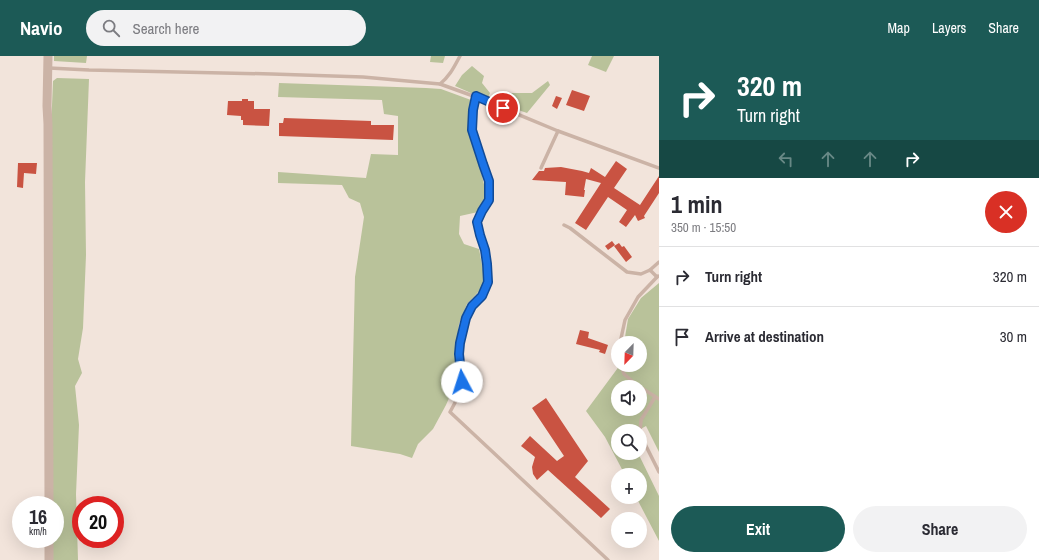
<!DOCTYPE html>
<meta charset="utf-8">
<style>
body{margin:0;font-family:"Archivo Narrow",sans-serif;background:#f2f2f3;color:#2b2b33;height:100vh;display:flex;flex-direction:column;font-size:15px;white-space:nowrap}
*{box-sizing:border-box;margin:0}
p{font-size:13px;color:#7c7c81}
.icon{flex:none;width:22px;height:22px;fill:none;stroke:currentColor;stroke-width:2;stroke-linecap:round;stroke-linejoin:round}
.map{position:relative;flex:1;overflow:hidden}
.side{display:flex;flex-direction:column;background:#fff;width:380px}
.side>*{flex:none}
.guide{background:#1c5a56;color:#fff;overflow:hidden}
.needle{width:26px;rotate:203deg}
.fabs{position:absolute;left:611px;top:280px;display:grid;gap:8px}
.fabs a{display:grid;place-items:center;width:36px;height:36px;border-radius:50%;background:#fff;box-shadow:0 4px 16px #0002;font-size:20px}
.speed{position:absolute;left:12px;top:440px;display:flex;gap:8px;font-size:20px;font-weight:700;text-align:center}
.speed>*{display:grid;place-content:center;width:52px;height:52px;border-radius:50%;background:#fff;box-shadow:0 4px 16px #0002;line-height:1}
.speed small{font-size:10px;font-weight:400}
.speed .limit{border:6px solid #d22;background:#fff;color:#111}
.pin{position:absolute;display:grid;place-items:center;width:34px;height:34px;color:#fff;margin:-17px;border:2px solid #fff;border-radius:50%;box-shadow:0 1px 4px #0007}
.me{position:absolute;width:44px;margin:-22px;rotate:355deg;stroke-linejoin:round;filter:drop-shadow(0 0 3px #0008)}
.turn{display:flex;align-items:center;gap:14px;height:84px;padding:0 12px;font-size:18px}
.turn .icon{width:52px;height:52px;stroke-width:2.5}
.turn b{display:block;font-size:28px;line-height:34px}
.lanes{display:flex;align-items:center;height:38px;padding:0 12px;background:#0003;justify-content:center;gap:20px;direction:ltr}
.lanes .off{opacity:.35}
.round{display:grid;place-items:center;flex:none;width:42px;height:42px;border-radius:21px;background:#f2f2f3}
.head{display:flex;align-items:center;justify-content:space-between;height:68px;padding:0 12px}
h1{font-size:24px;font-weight:700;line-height:30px}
.primary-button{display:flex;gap:8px;margin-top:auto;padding:8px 12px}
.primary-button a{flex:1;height:46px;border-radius:24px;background:#1c5a56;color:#fff;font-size:16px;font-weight:700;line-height:46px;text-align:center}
.primary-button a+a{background:#f2f2f3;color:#2b2b33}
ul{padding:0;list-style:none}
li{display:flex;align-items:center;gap:12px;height:60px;padding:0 12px;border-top:1px solid #e1e1e2}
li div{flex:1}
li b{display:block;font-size:15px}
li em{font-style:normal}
header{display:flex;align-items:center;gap:24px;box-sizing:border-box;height:56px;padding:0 20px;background:#1c5a56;color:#fff}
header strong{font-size:19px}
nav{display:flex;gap:22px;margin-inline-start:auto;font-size:14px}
.search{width:280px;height:36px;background:#f2f2f3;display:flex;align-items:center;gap:10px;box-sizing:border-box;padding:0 14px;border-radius:22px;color:#7c7c81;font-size:15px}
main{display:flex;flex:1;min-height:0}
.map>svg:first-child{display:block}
.green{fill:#b9c29a;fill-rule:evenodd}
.building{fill:#c95342}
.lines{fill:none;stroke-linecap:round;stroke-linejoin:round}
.service{stroke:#cbb3a6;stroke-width:3.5}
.tertiary{stroke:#cbb3a6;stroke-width:9}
.route-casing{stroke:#114b97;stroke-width:10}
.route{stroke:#1a73e8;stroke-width:7}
</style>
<header>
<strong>Navio</strong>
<div class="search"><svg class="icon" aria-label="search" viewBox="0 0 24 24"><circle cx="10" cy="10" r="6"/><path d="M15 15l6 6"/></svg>Search here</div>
<nav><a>Map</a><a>Layers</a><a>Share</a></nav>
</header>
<main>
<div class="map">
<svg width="659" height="504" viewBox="0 0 659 504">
<rect width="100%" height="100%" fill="#f2e4db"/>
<g class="green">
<polygon points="54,0 87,0 86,7 54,5"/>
<polygon points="431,0 445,0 443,7 430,6"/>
<polygon points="592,0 614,0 606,16 588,9"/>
<polygon points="472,10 484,20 482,27 490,37 487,44 455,30 462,19"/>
<polygon points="57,22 89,23 85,126 86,199 83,272 78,303 82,317 75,330 79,369 76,438 78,504 52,504 52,483 55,483 55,449 52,449 51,74 53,25"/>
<polygon points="548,25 550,29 527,57 495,46 492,44 502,37 532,37"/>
<polygon points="279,27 426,32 441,33 471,44 468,71 480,111 486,137 487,144 478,156 460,160 459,178 464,188 479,193 484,219 483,231 467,248 459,268 455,300 457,324 446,349 433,373 418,388 412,402 400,398 351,390 355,221 364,161 360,147 349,142 342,129 278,127 278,116 366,122 371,98 398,99 398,60 384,58 382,44 278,41"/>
<path d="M659 227V396L646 370 637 375H618V397H638L659 440V485L636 441H640V419H625L605 381 586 355 620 309H640V287H624L628 263 641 242ZM618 331H640V353H618Z"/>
</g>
<g class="building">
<polygon points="572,34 590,40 584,55 566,49"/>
<polygon points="556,40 562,42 557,53 552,50"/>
<polygon points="242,43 248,43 248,45 254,45 254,53 270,53 269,70 243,69 243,64 241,64 241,60 227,59 228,45 242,45"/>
<polygon points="284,62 371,65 371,69 394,69 393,84 279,80 279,67 283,67"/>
<polygon points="616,105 627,113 614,132 640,149 659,120 659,137 644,160 645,162 638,165 635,159 626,171 619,166 627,154 608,141 586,174 575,167 601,127 586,123 584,134 585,134 584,141 565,139 566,126 532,124 539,115 544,115 545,112 561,111 582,115 589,117 591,112 605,121"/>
<polygon points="18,107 37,107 36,118 24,117 23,132 17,131"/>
<polygon points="612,185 615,189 608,194 605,190"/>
<polygon points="619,187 622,191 624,190 632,201 626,206 614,190"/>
<polygon points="580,274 589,276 588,282 608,289 605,298 599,296 600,294 576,288"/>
<polygon points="546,342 588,405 575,421 610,453 601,462 548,414 537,424 533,418 532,411 535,401 521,390 530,380 557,405 564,400 532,352"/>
</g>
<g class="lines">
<g class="service">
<polyline points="49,12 89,14 272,18 363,21 440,28 476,41 558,75 659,112"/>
<path d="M440 28C450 20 454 11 460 0"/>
<polyline points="476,41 473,54 472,74 483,108 489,125 489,144 482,155 477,166 480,179 485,194 487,208 488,226 482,240 472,250 466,262 460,287 459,298 461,326 457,343 450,356 608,504"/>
<polyline points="541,112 558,75"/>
<polyline points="564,169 570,172 627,216 641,218 650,214 657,221"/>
<polyline points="650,214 659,206"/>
<polyline points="620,287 625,264 638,241 658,220"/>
<polyline points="621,309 624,318 639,331"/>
<polyline points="640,331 659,343"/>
<polyline points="640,376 641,364 655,341"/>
<polyline points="640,378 659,416"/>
</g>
<g class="tertiary">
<polyline points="48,0 47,50 48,68 49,449"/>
<polyline points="49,483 49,504"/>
</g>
</g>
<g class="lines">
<defs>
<polyline id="route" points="462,326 459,298 460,287 466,262 472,250 482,240 488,226 487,208 485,194 480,179 477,166 482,155 489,144 489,125 483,108 472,74 473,54 476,40 503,52"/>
</defs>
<use href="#route" class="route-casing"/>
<use href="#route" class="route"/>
</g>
</svg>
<div class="fabs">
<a><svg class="needle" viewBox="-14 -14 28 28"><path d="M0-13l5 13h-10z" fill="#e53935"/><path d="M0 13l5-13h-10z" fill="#7c7c81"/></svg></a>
<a><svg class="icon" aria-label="sound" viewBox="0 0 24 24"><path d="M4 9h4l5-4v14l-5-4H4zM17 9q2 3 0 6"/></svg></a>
<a><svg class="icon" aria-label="search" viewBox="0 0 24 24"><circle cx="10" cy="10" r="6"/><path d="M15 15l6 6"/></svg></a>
<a>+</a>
<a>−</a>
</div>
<div class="speed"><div>16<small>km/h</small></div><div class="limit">20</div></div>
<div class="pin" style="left:503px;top:52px;background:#d93025"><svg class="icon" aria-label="arrive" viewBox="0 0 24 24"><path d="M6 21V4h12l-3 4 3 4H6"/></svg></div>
<svg class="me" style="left:462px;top:326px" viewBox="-20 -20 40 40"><circle r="19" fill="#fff"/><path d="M0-13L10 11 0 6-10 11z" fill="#1a73e8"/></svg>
</div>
<section class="side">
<div class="guide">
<div class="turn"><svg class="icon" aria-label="right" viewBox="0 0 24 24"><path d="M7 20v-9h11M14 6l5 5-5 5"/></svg><div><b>320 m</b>Turn right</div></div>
<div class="lanes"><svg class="icon off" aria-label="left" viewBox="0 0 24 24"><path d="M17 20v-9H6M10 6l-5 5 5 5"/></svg><svg class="icon off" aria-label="ahead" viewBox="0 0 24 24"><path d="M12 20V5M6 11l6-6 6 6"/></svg><svg class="icon off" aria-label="ahead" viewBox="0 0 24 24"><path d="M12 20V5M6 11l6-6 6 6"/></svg><svg class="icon" aria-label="right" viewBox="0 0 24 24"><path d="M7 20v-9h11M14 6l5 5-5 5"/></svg></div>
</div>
<div class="head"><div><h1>1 min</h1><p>350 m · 15:50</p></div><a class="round" style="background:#d93025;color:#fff"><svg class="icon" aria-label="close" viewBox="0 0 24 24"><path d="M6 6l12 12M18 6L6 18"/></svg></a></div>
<ul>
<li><svg class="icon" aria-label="right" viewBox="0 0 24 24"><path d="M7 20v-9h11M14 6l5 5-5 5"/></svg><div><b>Turn right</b></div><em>320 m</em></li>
<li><svg class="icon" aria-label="arrive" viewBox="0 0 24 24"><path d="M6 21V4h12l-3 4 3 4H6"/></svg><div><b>Arrive at destination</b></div><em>30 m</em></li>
</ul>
<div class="primary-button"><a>Exit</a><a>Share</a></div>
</section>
</main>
